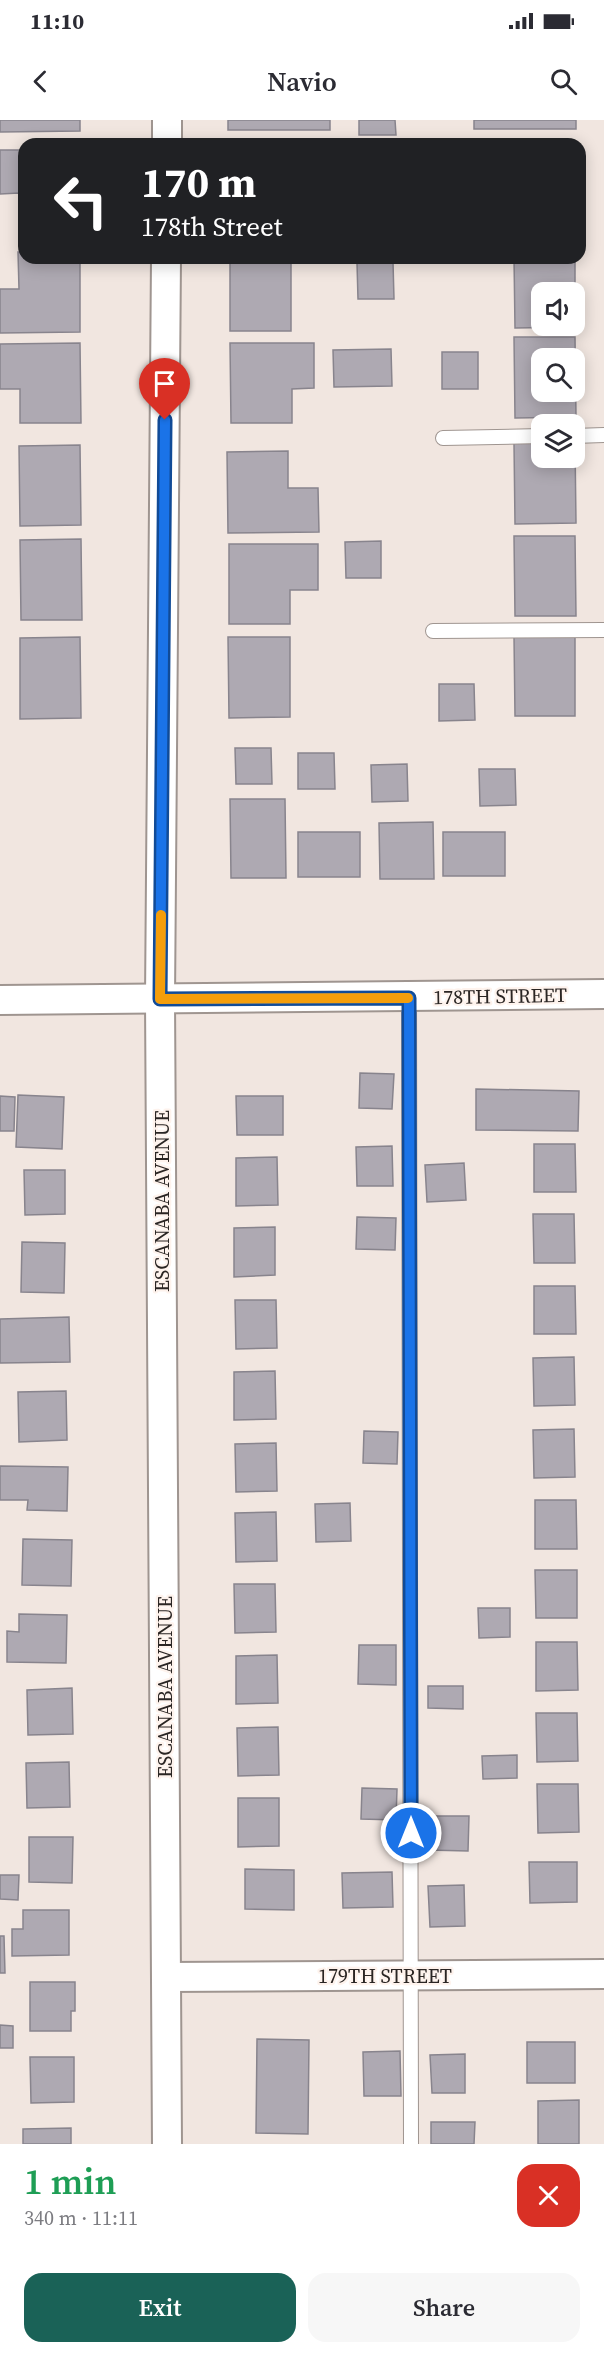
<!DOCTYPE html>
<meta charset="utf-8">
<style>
body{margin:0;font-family:"Source Serif 4",serif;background:#f7f7f7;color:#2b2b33;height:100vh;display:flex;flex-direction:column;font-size:22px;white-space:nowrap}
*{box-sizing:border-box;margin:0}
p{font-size:20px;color:#7c7c81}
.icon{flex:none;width:33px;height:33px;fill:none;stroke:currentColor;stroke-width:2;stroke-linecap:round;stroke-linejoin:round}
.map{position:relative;height:2024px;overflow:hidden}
.details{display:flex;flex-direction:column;background:#fff;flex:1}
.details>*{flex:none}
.hud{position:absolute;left:18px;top:18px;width:568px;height:126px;border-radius:18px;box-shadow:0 3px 15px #0003;background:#202124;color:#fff;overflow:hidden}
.buttons{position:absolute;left:531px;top:162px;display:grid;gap:12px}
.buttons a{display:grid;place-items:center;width:54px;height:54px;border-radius:12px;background:#fff;box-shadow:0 3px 15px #0003;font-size:30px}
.pin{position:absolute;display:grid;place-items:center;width:51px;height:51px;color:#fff;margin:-62px -26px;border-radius:50% 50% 50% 0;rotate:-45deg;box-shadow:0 0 6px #0007}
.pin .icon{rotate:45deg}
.me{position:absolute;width:66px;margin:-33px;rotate:0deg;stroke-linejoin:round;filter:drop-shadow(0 0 4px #0008)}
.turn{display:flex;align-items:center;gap:21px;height:126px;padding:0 24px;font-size:27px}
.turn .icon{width:78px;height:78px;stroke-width:2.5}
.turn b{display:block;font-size:42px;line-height:51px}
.round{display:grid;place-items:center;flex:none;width:63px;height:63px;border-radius:18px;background:#f7f7f7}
.summary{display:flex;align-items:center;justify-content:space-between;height:102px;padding:0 24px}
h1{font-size:36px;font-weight:600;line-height:45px;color:#1e9e55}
.action{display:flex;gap:12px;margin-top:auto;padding:12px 24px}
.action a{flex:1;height:69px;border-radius:18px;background:#1a6257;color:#fff;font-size:24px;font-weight:600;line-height:69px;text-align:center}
.action a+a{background:#f7f7f7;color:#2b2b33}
.status{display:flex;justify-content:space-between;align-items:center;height:42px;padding:0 30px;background:#fff;direction:ltr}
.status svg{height:16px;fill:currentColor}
header{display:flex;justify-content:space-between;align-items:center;height:78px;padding:0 24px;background:#fff;font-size:27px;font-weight:600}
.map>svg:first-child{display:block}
.building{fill:#aea9b2;stroke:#88848d;stroke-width:1.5;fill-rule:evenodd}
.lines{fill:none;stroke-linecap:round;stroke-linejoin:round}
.service-casing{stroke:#9f9590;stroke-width:16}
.minor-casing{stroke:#9f9590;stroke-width:32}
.service{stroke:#fff;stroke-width:14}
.minor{stroke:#fff;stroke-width:28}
.route-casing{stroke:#114b97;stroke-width:15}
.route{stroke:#1a73e8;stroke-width:10}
.slow{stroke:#f59e0b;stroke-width:10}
.labels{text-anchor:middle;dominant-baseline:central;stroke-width:4.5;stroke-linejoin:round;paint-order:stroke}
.street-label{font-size:20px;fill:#2a2523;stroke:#fef3ed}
</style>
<div class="status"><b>11:10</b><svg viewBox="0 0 49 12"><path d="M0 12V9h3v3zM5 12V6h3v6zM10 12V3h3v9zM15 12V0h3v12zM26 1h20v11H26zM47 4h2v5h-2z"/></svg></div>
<header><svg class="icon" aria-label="back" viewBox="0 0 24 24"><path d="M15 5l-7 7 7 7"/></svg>Navio<svg class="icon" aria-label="search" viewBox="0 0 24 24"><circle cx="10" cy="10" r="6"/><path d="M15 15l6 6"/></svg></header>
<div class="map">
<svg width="604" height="2024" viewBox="0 0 604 2024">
<rect width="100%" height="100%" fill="#f1e6e0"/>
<g class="building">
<polygon points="0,0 80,0 80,11 0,12"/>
<rect x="228" y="0" width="102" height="10"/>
<polygon points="359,0 395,0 396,15 359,15"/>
<rect x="474" y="0" width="102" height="9"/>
<polygon points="0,30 24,30 24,109 20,109 19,73 0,74"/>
<polygon points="18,132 24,132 24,138 80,138 80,212 0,213 0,169 19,169"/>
<rect x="230" y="138" width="61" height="73"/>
<path d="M514 138H575V207L515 208ZM542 172H574V206H542Z"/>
<polygon points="393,142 394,179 358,179 357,143"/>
<path d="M514 217H575L576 297 515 298ZM542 238H574V272H542Z"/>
<polygon points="80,223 81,303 20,303 20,269 0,269 0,224"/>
<polygon points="230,223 314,223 314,268 292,269 292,303 231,303"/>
<polygon points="391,229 392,266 334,267 333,230"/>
<rect x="442" y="232" width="36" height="37"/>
<polygon points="514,323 542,323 542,338 574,338 575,323 576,403 515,404"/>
<polygon points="80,325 81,405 20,406 19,326"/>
<polygon points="288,331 288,368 318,368 319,412 228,413 227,332"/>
<polygon points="514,416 575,416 576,496 515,496"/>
<polygon points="81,419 82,500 21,500 20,420"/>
<polygon points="381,421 381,458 346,458 345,422"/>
<polygon points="229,424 318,424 318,470 290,470 290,504 229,504"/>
<polygon points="514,516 575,516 575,596 515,596"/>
<polygon points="80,517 81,598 20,599 20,518"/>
<polygon points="228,517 290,517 290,597 229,598"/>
<polygon points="439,564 474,564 475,600 439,601"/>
<polygon points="235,628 271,628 272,664 236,664"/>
<polygon points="298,633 334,633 335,669 298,669"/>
<polygon points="407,644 408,681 372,682 371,645"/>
<polygon points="479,649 515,649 516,685 480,686"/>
<polygon points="230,679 285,679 286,758 231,758"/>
<polygon points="433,702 434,759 380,759 379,703"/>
<rect x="298" y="712" width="62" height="45"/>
<rect x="443" y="712" width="62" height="44"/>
<polygon points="360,953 394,954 392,989 359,988"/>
<polygon points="476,969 579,971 578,1011 476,1010"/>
<polygon points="18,975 64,977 62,1029 16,1027"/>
<polygon points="0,976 15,977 14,1011 0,1011"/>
<polygon points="236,976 283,976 283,1015 237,1015"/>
<polygon points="534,1024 575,1024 576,1072 534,1072"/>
<polygon points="392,1026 393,1066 357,1066 356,1027"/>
<polygon points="277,1037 278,1085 236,1086 236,1038"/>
<polygon points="464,1043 466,1080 427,1082 425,1045"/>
<polygon points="24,1050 65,1050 65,1094 25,1095"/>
<polygon points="533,1094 574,1094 575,1143 534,1143"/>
<polygon points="357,1097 396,1098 395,1130 356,1129"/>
<polygon points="275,1107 275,1155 234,1157 234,1108"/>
<polygon points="22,1122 65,1123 64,1173 21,1172"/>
<polygon points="534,1166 575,1166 576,1214 534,1214"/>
<polygon points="235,1180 276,1180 277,1228 236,1229"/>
<polygon points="69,1197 70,1242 0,1243 0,1199"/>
<polygon points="574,1237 575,1285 534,1286 533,1238"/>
<polygon points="275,1251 276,1299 234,1300 234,1252"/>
<polygon points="66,1271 67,1320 19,1322 18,1272"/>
<polygon points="574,1309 575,1357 534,1358 533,1310"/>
<polygon points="364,1311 398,1312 397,1344 363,1343"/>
<polygon points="276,1323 277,1371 236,1372 235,1324"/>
<polygon points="0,1346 68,1347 67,1391 27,1390 28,1380 0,1380"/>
<polygon points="535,1380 576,1380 577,1429 535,1429"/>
<polygon points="350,1383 351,1421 316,1422 315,1384"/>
<polygon points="276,1392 277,1441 236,1442 235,1393"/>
<polygon points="23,1419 72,1420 71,1466 22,1465"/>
<polygon points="535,1450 577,1450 577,1498 536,1498"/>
<polygon points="234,1464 275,1464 276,1512 235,1513"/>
<polygon points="478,1488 510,1488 510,1517 479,1518"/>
<polygon points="19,1494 67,1495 66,1543 7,1542 7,1511 19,1512"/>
<polygon points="536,1522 577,1522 578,1570 536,1571"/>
<polygon points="359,1525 396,1525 396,1565 358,1564"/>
<polygon points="277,1535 278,1583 236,1584 236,1536"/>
<polygon points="428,1566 463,1566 463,1589 428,1588"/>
<polygon points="72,1568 73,1614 28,1615 27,1570"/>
<polygon points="536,1593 577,1593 578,1641 537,1642"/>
<polygon points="278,1607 279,1655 238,1656 237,1608"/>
<polygon points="517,1635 517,1658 483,1659 482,1636"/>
<polygon points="69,1642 70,1687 27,1688 26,1643"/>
<polygon points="537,1664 578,1664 579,1712 538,1713"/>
<polygon points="362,1668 397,1669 396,1700 361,1699"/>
<polygon points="238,1678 279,1678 279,1726 238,1727"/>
<polygon points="429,1696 469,1696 468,1731 428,1730"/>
<polygon points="29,1717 73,1717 72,1763 29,1762"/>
<polygon points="529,1742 577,1742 577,1782 530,1783"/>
<polygon points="245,1749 294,1750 294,1790 245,1789"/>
<polygon points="392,1752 393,1787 343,1788 342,1753"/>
<polygon points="0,1755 19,1755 18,1780 0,1779"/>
<polygon points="464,1765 465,1806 430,1807 428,1766"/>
<polygon points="23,1790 69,1790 69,1835 12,1836 12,1809 23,1809"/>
<polygon points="0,1816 4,1816 5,1853 0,1853"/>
<polygon points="30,1862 75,1862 75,1891 71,1891 71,1911 30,1911"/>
<polygon points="0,1905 13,1906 13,1928 0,1928"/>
<polygon points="257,1919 309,1920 308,2014 256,2013"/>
<rect x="527" y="1922" width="48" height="41"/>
<polygon points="400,1931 401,1976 364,1976 363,1932"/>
<polygon points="465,1934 465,1973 432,1973 430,1935"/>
<polygon points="30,1937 74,1937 74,1982 31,1983"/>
<polygon points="579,1980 579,2024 538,2024 538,1981"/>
<polygon points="431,2002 475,2002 474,2024 431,2024"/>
<polygon points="71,2008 71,2024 23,2024 23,2009"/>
</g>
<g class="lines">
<defs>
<g id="service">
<polyline points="574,316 604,315"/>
<polyline points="443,318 542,316"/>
<polyline points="433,511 604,510"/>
<polyline points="409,878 411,2024"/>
</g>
<g id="minor">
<polyline points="167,24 167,0"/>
<polyline points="166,138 160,879 167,2024"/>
<polyline points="0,880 604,874"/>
<polyline points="167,1857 604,1854"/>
</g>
</defs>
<use href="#service" class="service-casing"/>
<use href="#minor" class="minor-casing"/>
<use href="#service" class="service"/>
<use href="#minor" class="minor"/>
</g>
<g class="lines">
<defs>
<polyline id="route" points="165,300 160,879 409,878 411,1713"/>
</defs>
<use href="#route" class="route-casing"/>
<use href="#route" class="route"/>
<polyline class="slow" points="161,795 160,879 408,878"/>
</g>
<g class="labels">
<g class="street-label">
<text transform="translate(500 876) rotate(-1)">178TH STREET</text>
<text transform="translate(162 1081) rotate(-90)">ESCANABA AVENUE</text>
<text transform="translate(165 1567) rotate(-90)">ESCANABA AVENUE</text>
<text x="385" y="1856">179TH STREET</text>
</g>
</g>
</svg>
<div class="buttons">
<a><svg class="icon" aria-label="sound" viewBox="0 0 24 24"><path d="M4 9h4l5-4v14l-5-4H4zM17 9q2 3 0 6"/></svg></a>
<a><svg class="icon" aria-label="search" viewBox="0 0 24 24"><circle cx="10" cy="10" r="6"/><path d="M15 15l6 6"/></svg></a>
<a><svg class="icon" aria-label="layers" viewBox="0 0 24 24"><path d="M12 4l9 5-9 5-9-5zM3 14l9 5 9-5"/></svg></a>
</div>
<div class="pin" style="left:165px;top:300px;background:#d93025"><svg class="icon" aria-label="arrive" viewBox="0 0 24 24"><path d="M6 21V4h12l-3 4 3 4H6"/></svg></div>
<svg class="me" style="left:411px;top:1713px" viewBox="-20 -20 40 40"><circle r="17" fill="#1a73e8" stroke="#fff" stroke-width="3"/><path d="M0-11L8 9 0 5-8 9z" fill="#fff"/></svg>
<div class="hud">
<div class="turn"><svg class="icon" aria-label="left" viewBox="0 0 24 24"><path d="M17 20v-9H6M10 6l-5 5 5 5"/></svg><div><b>170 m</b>178th Street</div></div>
</div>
</div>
<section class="details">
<div class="summary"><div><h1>1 min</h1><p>340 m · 11:11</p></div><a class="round" style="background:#d93025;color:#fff"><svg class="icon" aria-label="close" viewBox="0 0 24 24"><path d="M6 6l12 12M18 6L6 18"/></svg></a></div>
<div class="action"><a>Exit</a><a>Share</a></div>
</section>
